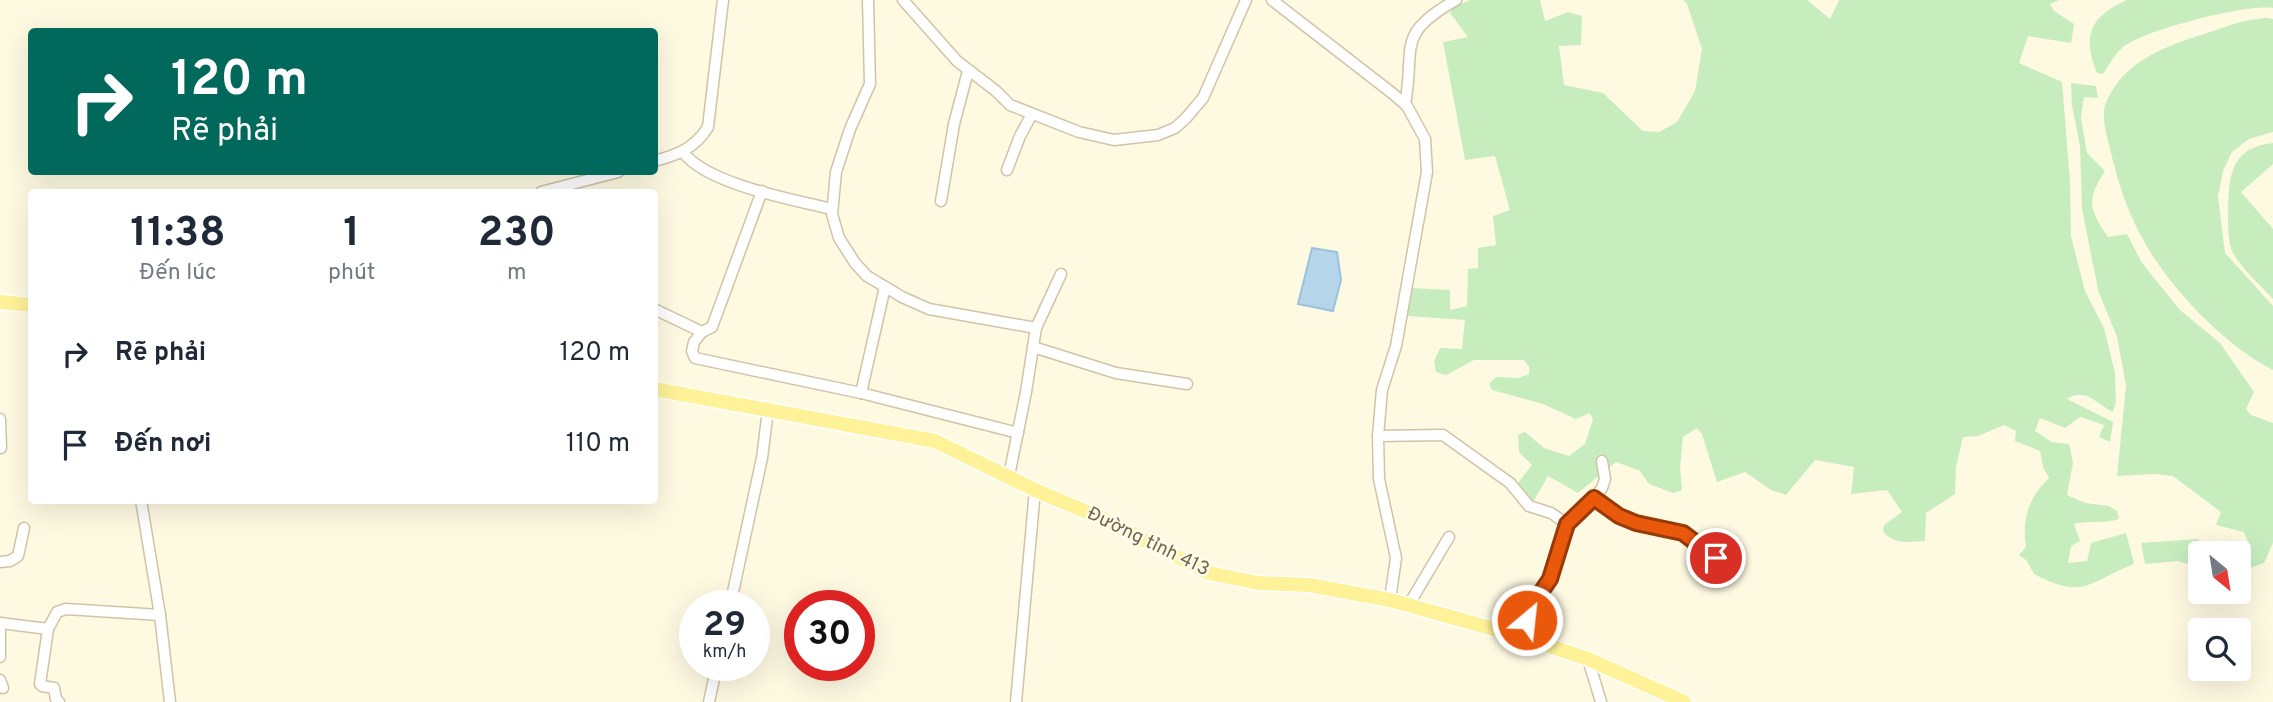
<!DOCTYPE html>
<html lang="vi">
<meta charset="utf-8">
<style>
body{margin:0;font-family:Overpass,sans-serif;background:#f6f6f7;color:#1f2937;height:100vh;display:flex;flex-direction:column;font-size:26px;white-space:nowrap}
*{box-sizing:border-box;margin:0}
p{font-size:23px;color:#747a83}
.icon{flex:none;width:38px;height:38px;fill:none;stroke:currentColor;stroke-width:2;stroke-linecap:round;stroke-linejoin:round}
.map{position:relative;flex:1;overflow:hidden}
.sheet{position:absolute;left:28px;top:189px;width:630px;height:315px;display:flex;flex-direction:column;background:#fff;border-radius:7px;box-shadow:0 7px 28px #0002}
.sheet>*{flex:none}
.top-card{position:absolute;left:28px;top:28px;width:630px;height:147px;border-radius:7px;box-shadow:0 7px 28px #0002;background:#00695c;color:#fff;overflow:hidden}
.needle{width:46px;rotate:150deg}
.fabs{position:absolute;left:2188px;top:541px;display:grid;gap:14px}
.fabs a{display:grid;place-items:center;width:63px;height:63px;border-radius:7px;background:#fff;box-shadow:0 7px 28px #0002;font-size:35px}
.speed{position:absolute;left:679px;top:590px;display:flex;gap:14px;font-size:35px;font-weight:700;text-align:center}
.speed>*{display:grid;place-content:center;width:91px;height:91px;border-radius:50%;background:#fff;box-shadow:0 7px 28px #0002;line-height:1}
.speed small{font-size:18px;font-weight:400}
.speed .limit{border:10px solid #d22;background:#fff;color:#111}
.pin{position:absolute;display:grid;place-items:center;width:60px;height:60px;color:#fff;margin:-30px;border:4px solid #fff;border-radius:50%;box-shadow:0 2px 7px #0007}
.me{position:absolute;width:77px;margin:-38px;rotate:28deg;stroke-linejoin:round;filter:drop-shadow(0 0 5px #0008)}
.turn{display:flex;align-items:center;gap:24px;height:147px;padding:0 28px;font-size:32px}
.turn .icon{width:91px;height:91px;stroke-width:2.5}
.turn b{display:block;font-size:49px;line-height:60px}
.eta{display:flex;justify-content:space-evenly;align-items:center;height:119px;text-align:center}
.eta b{font-size:42px;font-weight:700;line-height:49px}
ul{padding:0;list-style:none}
li{display:flex;align-items:center;gap:21px;height:91px;padding:0 28px}
li div{flex:1}
li b{display:block;font-size:26px}
li em{font-style:normal}
.map>svg:first-child{display:block}
.green{fill:#c7edbf}
.water{fill:#b5d5ea;stroke:#9ac2dc;stroke-width:2}
.lines{fill:none;stroke-linecap:round;stroke-linejoin:round}
.minor-casing{stroke:#d0c3a8;stroke-width:13}
.major-casing{stroke:#fff;stroke-width:17}
.minor{stroke:#fff;stroke-width:10}
.major{stroke:#fff299;stroke-width:14}
.route-casing{stroke:#983908;stroke-width:18}
.route{stroke:#ea580c;stroke-width:12}
.labels{text-anchor:middle;dominant-baseline:central;stroke-width:5;stroke-linejoin:round;paint-order:stroke}
.street-label{font-size:19px;fill:#786446;stroke:#fffceb}
</style>
<div class="map">
<svg width="2273" height="702" viewBox="0 0 2273 702">
<rect width="100%" height="100%" fill="#fefae2"/>
<g class="green">
<path d="M1471 0H1540L1545 21 1568 12 1582 16 1581 45 1559 46 1564 85 1603 93 1643 131 1659 132 1677 122 1695 91 1702 49 1687 4 1683 0H1807L1830 19 1839 0H2059L2050 4 2054 11 2074 24 2071 43 2028 36 2019 63 2062 82 2070 181 2071 236 2085 291 2104 328 2115 373 2116 402 2113 412C2095 403 2086 387 2067 399L2113 422 2110 442 2099 437 2104 425 2080 417 2065 428 2040 418 2035 431 2052 442 2069 444 2073 463 2067 495 2085 503 2109 506 2117 511 2119 519C2105 524 2090 520 2074 524L2080 541 2071 546 2068 563 2087 561 2091 543 2126 533 2134 564C2089 581 2085 601 2034 574L2027 561 2019 555 2026 547C2022 519 2028 498 2049 478L2043 467 2040 451 2015 441 2016 431 2004 425 1978 436 1963 437 1956 467 1955 494 1926 513 1925 541C1909 542 1893 545 1883 531L1884 525 1902 512 1887 490 1851 494 1854 467 1815 460 1786 495 1771 490 1745 472 1717 482 1702 434 1697 428 1683 437 1680 467 1682 490 1673 493 1649 484 1640 471 1616 462 1578 493 1548 476 1532 504 1517 484 1532 465 1519 452 1518 435 1525 432 1544 448 1569 456 1585 444 1593 419 1590 413 1576 419 1543 404 1492 390 1489 384 1496 377 1518 378 1529 374V367L1524 360H1474L1446 375 1436 372 1434 361 1440 348 1462 349 1465 320 1407 316 1412 288 1450 290V310L1467 306 1468 269 1478 268V248L1496 245 1493 216 1510 210 1495 156 1465 160 1443 42 1468 37 1450 13 1454 6Z"/>
<path d="M2127 0H2273V8C2246 4 2143 30 2122 48 2115 54 2109 65 2103 74L2097 73C2082 36 2090 16 2127 0Z"/>
<path d="M2267 18 2273 19V132L2249 139 2232 152 2223 171 2218 196 2225 253 2273 306V370C2225 346 2171 289 2145 243 2129 216 2118 183 2111 153 2108 140 2101 119 2105 106 2121 60 2169 45 2210 32 2230 25 2246 19 2267 18Z"/>
<path d="M2071 83 2096 86 2098 98 2084 97 2081 118 2087 153 2105 171C2086 200 2089 209 2108 237L2127 234 2142 263 2180 310 2220 343 2254 392 2246 409 2251 415 2273 423V543L2264 563 2238 572V558L2244 557 2249 544 2244 532 2216 525 2221 512 2173 476 2155 474 2117 476 2126 385 2117 337 2098 290 2082 209 2080 146 2072 106Z"/>
<path d="M2273 143V164L2241 192 2273 229V299C2260 285 2243 270 2233 253 2228 244 2228 227 2228 216 2229 179 2228 148 2273 143Z"/>
<polygon points="2198,539 2208,553 2200,553 2200,568 2178,561 2145,564 2141,543"/>
</g>
<polygon class="water" points="1312,248 1337,252 1341,280 1333,311 1298,304"/>
<g class="lines">
<defs>
<g id="minor">
<polyline points="868,0 870,84 850,129 836,172 832,214 839,238 855,263 867,276 902,297 929,309 1036,328"/>
<polyline points="903,0 957,61 996,91 1010,105 1079,132 1114,140 1158,135 1175,128 1186,118 1203,98 1246,0"/>
<polyline points="1272,0 1392,93 1407,106 1425,139 1427,172 1396,346 1382,390 1378,436 1379,479 1396,558 1390,600"/>
<path d="M1405 104C1416 47 1394 35 1456 0"/>
<path d="M683 152C706 184 794 200 832 209"/>
<path d="M654 161C678 155 695 148 708 127L723 0"/>
<polyline points="1007,170 1020,136 1032,114"/>
<polyline points="541,192 618,172"/>
<polyline points="941,201 954,124 968,71"/>
<polyline points="654,309 702,332 694,342 692,351 695,358 861,393 1018,433"/>
<polyline points="702,332 712,327 762,191"/>
<polyline points="1033,347 1116,373 1187,384"/>
<polyline points="861,393 885,287"/>
<polyline points="0,419 1,448"/>
<polyline points="1378,436 1443,435 1510,483 1529,506 1551,513 1567,524"/>
<polyline points="1009,476 1026,392 1036,328 1061,274"/>
<polyline points="1595,498 1619,516 1636,523 1683,533 1716,558"/>
<polyline points="141,500 160,615 170,702"/>
<polyline points="0,562 10,561 18,556 24,528"/>
<polyline points="730,606 762,458 768,410"/>
<polyline points="1408,606 1449,537"/>
<polyline points="0,623 48,629 57,612 66,609 160,615"/>
<polyline points="48,629 40,684 42,686 54,688 56,699 59,702"/>
<polyline points="1519,636 1539,595 1550,579 1567,524 1595,498 1602,488 1605,479 1602,461"/>
<polyline points="0,657 0,623"/>
<polyline points="1588,659 1601,702"/>
<polyline points="0,680 3,688"/>
<polyline points="709,702 717,665"/>
<polyline points="1016,702 1035,490"/>
</g>
<g id="major">
<polyline points="0,302 32,305"/>
<polyline points="654,389 935,441 1035,490 1103,519 1209,573 1258,583 1309,585 1390,600 1519,636 1588,659 1684,702"/>
</g>
</defs>
<use href="#minor" class="minor-casing"/>
<use href="#major" class="major-casing"/>
<use href="#minor" class="minor"/>
<use href="#major" class="major"/>
</g>
<g class="lines">
<defs>
<polyline id="route" points="1527,620 1539,595 1550,579 1567,524 1594,498 1619,516 1636,523 1683,533 1716,558"/>
</defs>
<use href="#route" class="route-casing"/>
<use href="#route" class="route"/>
</g>
<g class="labels">
<g class="street-label">
<text transform="translate(1148 542) rotate(26)">Đường tỉnh 413</text>
</g>
</g>
</svg>
<div class="fabs">
<a><svg class="needle" viewBox="-14 -14 28 28"><path d="M0-13l5 13h-10z" fill="#e53935"/><path d="M0 13l5-13h-10z" fill="#747a83"/></svg></a>
<a><svg class="icon" aria-label="search" viewBox="0 0 24 24"><circle cx="10" cy="10" r="6"/><path d="M15 15l6 6"/></svg></a>
</div>
<div class="speed"><div>29<small>km/h</small></div><div class="limit">30</div></div>
<div class="pin" style="left:1716px;top:558px;background:#d93025"><svg class="icon" aria-label="arrive" viewBox="0 0 24 24"><path d="M6 21V4h12l-3 4 3 4H6"/></svg></div>
<svg class="me" style="left:1527px;top:620px" viewBox="-20 -20 40 40"><circle r="17" fill="#ea580c" stroke="#fff" stroke-width="3"/><path d="M0-11L8 9 0 5-8 9z" fill="#fff"/></svg>
<div class="top-card">
<div class="turn"><svg class="icon" aria-label="right" viewBox="0 0 24 24"><path d="M7 20v-9h11M14 6l5 5-5 5"/></svg><div><b>120 m</b>Rẽ phải</div></div>
</div>
<section class="sheet">
<div class="eta">
<div><b>11:38</b><p>Đến lúc</p></div>
<div><b>1</b><p>phút</p></div>
<div><b>230</b><p>m</p></div>
</div>
<ul>
<li><svg class="icon" aria-label="right" viewBox="0 0 24 24"><path d="M7 20v-9h11M14 6l5 5-5 5"/></svg><div><b>Rẽ phải</b></div><em>120 m</em></li>
<li><svg class="icon" aria-label="arrive" viewBox="0 0 24 24"><path d="M6 21V4h12l-3 4 3 4H6"/></svg><div><b>Đến nơi</b></div><em>110 m</em></li>
</ul>
</section>
</div>
